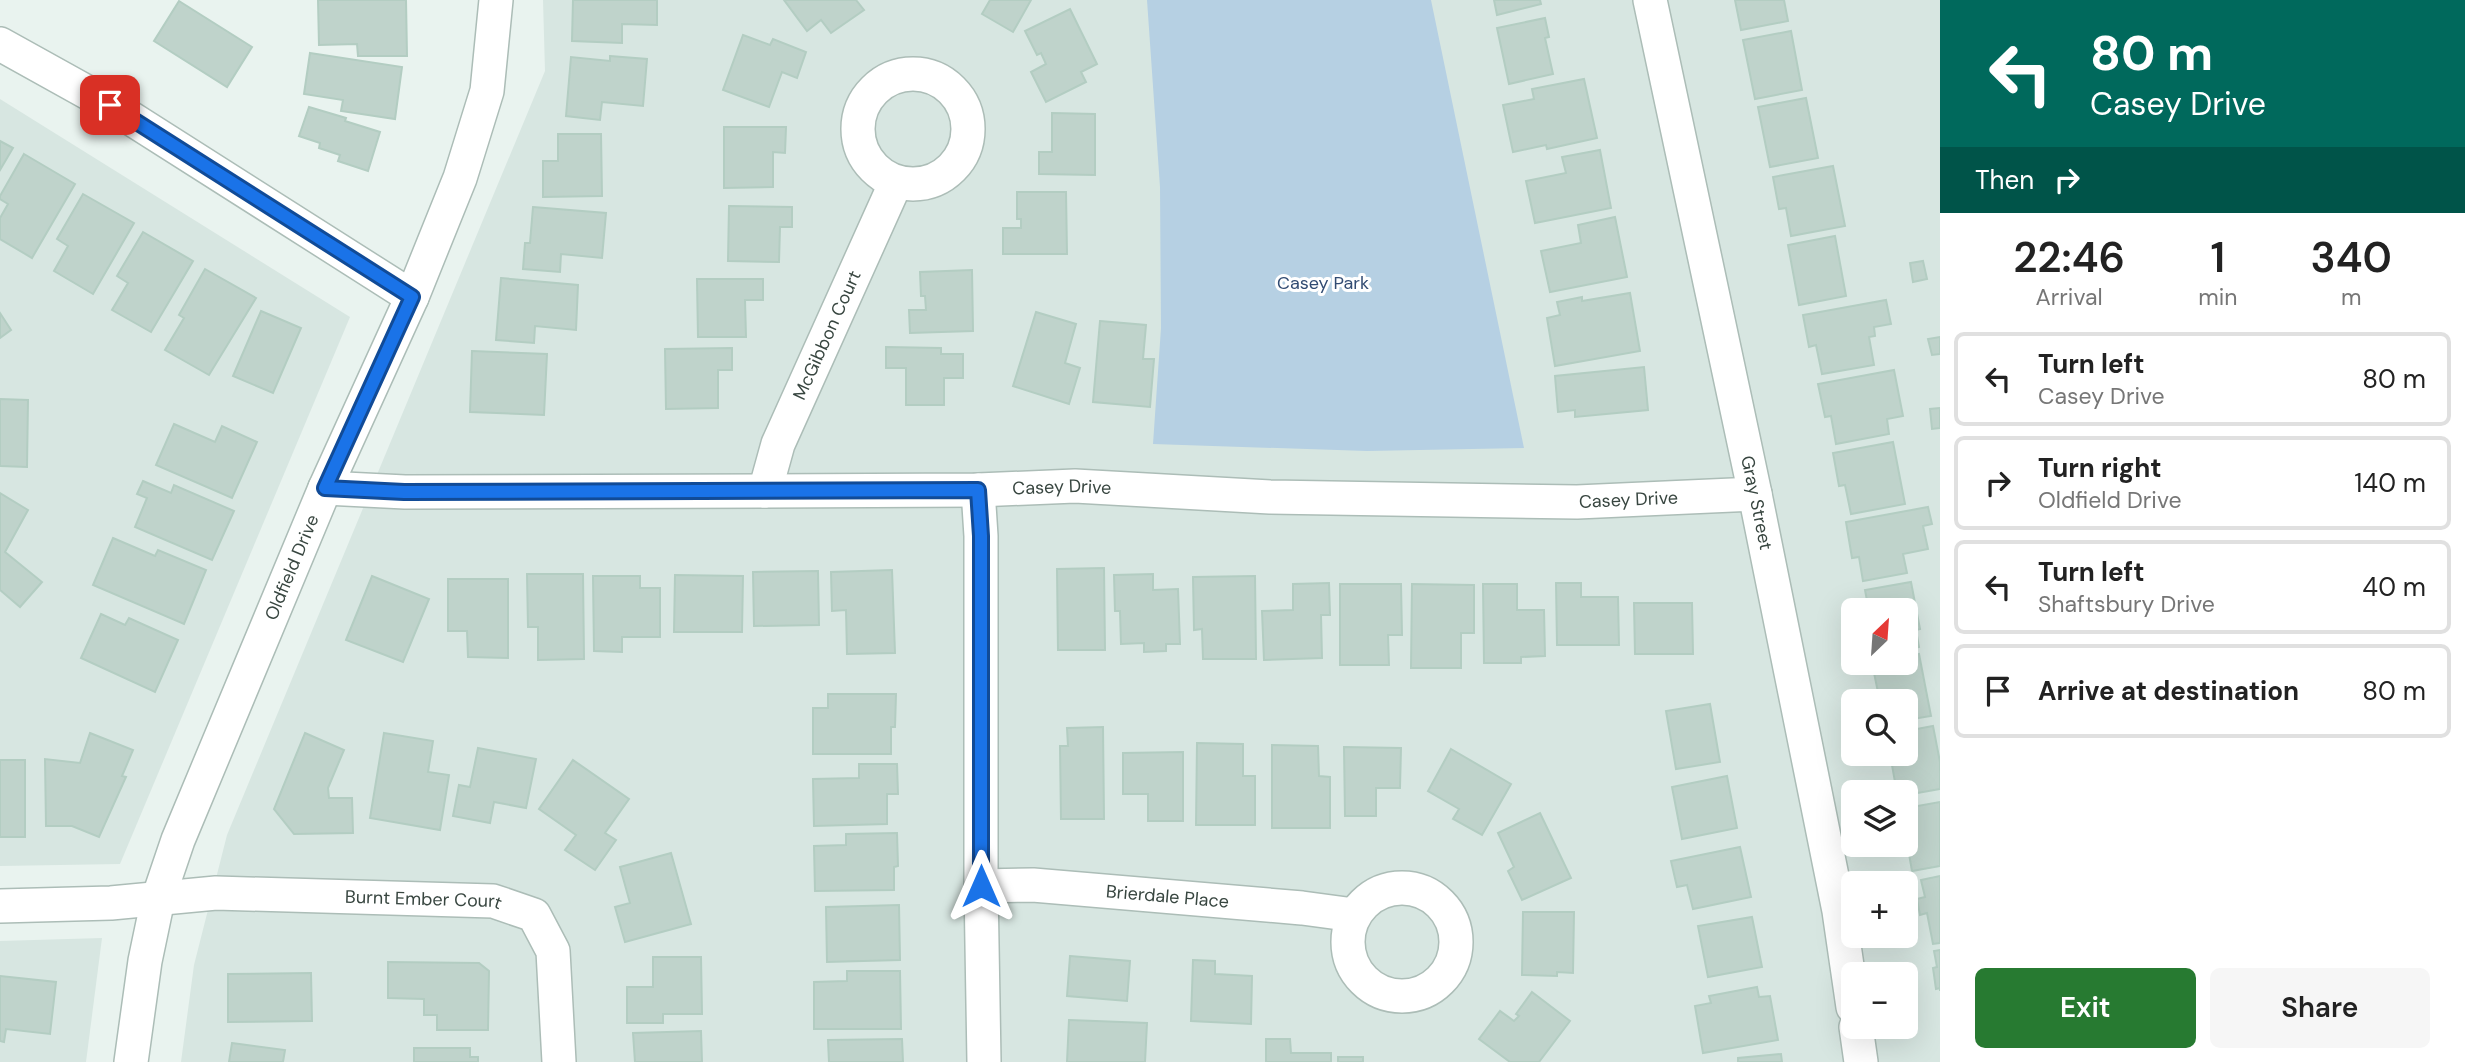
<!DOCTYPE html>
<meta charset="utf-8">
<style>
body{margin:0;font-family:"DM Sans",sans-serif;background:#f6f6f6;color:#222;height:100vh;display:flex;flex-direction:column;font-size:26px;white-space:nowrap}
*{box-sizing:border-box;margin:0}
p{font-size:23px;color:#767676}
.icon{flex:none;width:38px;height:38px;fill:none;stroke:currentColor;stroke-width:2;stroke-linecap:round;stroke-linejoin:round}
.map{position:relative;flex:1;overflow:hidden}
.panel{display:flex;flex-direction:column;background:#fff;width:525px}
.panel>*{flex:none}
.top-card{background:#00695c;color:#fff;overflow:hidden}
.needle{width:46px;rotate:25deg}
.fabs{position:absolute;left:1841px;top:598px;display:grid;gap:14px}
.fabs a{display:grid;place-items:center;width:77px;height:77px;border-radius:10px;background:#fff;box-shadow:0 7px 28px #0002;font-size:35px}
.pin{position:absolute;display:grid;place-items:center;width:60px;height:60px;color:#fff;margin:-30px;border-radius:14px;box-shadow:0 4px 10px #0006}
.me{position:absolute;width:77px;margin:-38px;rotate:0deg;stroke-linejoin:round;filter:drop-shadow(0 0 5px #0008)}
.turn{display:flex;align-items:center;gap:24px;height:147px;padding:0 35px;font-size:32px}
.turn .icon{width:91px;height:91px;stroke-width:2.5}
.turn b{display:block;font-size:49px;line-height:60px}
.then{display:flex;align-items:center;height:66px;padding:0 35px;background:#0003;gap:14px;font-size:26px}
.eta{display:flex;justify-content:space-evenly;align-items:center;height:119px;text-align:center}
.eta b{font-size:42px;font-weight:600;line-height:49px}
.button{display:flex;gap:14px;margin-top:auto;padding:14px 35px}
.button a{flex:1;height:80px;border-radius:10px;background:#277a31;color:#fff;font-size:28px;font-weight:600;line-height:80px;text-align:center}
.button a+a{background:#f6f6f6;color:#222}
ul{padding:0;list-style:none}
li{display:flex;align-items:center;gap:21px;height:94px;margin:0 14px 10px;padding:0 21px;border:4px solid #e0e0e0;border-radius:10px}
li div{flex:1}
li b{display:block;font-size:26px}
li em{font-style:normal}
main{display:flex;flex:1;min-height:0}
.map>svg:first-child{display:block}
.residential{fill:#d7e6e1;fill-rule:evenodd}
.green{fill:#b6d0e3}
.building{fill:#bfd3cb;stroke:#b3cdc2;stroke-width:2}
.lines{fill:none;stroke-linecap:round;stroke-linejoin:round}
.minor-casing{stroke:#acbdb7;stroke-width:36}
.minor{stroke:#fff;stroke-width:33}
.route-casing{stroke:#114b97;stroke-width:18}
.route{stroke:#1a73e8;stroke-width:12}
.labels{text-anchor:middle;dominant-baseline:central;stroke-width:6;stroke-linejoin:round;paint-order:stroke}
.park-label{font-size:18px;fill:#314b72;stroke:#fff}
.street-label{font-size:18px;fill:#384640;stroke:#fff}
</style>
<main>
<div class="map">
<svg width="1940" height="1062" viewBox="0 0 1940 1062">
<rect width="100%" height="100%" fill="#e9f3ef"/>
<g class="residential">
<path d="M543 0H1940V1062H181L194 965 227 835 545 71ZM1853 611H1906V663H1853ZM1853 702H1906V754H1853ZM1853 793H1906V845H1853ZM1853 884H1906V936H1853ZM1853 975H1906V1027H1853Z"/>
<polygon points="0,99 350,317 120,864 0,866"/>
<polygon points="102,938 86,1062 0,1062 0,941"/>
</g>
<polygon class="green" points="1147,0 1431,0 1524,448 1367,451 1153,444 1161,328 1160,187"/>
<g class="building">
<polygon points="318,0 406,0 407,56 358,56 357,44 319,45"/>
<polygon points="573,0 657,0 657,25 622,24 622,43 572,41"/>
<polygon points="784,0 856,0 864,10 831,33 821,20 807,31"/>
<polygon points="990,0 1031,0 1013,32 982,14"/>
<polygon points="1494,0 1540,0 1541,4 1497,15"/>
<polygon points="1735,0 1784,0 1788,21 1741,30"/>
<polygon points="179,1 252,47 227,87 154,41"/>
<polygon points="1070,9 1097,64 1081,72 1086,82 1046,102 1031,72 1046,64 1041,53 1037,55 1025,31"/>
<polygon points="1545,18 1549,37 1545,38 1553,74 1509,84 1497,28"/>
<polygon points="1791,31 1802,90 1755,99 1743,40"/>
<polygon points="743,35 770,45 773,39 806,52 797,78 782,72 769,107 723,90"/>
<polygon points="310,53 402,67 395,119 341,111 343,100 304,94"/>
<polygon points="610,56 647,59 643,106 602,102 600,120 566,116 571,57 610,61"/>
<polygon points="1584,79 1597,138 1547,149 1546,145 1513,152 1503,105 1534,99 1532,89"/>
<polygon points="1806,98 1818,158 1770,167 1758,107"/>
<polygon points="309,107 346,118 345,121 380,132 368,171 338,161 340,155 319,148 320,143 299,136"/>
<polygon points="1052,113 1095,114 1095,175 1039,174 1039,152 1052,152"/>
<polygon points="724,127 786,127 785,153 773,152 773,187 724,188"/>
<polygon points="558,134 601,134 602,196 543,197 543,161 558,161"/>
<polygon points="0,141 13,148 0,170"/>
<polygon points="1600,150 1611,208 1535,223 1526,181 1566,173 1562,157"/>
<polygon points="24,154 75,184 32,258 0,239 0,218 8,204 0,199 0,196"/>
<polygon points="1833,166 1845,226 1791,236 1786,208 1779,209 1773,177"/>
<polygon points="1017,192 1066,192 1067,254 1003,254 1003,228 1021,228 1021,219 1017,219"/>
<polygon points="83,194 134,223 93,294 54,271 68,246 57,239"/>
<polygon points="729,206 792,207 792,227 780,227 779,262 728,261"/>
<polygon points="533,207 606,213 602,258 561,254 560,272 523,269 525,243 530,243"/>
<polygon points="1615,217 1627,277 1550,292 1541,251 1581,243 1578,225"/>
<polygon points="143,232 193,261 151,332 112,310 128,283 117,276"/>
<polygon points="1835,236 1846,296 1799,305 1788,245"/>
<polygon points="1923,261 1927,279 1913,282 1910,263"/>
<polygon points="205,269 256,298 209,375 165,350 184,318 179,315"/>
<polygon points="972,270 973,331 910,333 909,310 926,310 925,296 921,296 920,272"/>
<polygon points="501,278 578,285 576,330 535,326 534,343 496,340"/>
<polygon points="697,279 763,279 763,300 745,300 746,337 698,337"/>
<polygon points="1630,293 1640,351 1555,366 1547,318 1560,315 1557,302 1582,297 1582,301"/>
<polygon points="1886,300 1891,324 1874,327 1875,336 1869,337 1874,365 1822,374 1816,345 1809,347 1803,315"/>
<polygon points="261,311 301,328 273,393 233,376"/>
<polygon points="1036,312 1076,324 1065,363 1080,368 1069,404 1013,386"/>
<polygon points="0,313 11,330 0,338"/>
<polygon points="1100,321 1146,325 1143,359 1154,359 1150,407 1093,402"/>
<polygon points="1940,337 1940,354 1932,355 1928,339"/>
<polygon points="886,347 941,348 941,354 963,354 963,378 944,378 944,405 906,405 906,368 886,368"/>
<polygon points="732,348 732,370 718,370 718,408 666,409 665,349"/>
<polygon points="472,351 547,354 544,415 470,412"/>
<polygon points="1644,367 1648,410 1575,417 1575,410 1558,412 1555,376"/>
<polygon points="1894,370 1903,416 1887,419 1889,434 1836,444 1831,416 1825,417 1818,384"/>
<polygon points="0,399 28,400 27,467 0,466"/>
<polygon points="1940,408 1940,428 1932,429 1930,409"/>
<polygon points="174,424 215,442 222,426 257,442 232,498 156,465"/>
<polygon points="1893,442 1905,504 1851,514 1845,485 1839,486 1833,453"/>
<polygon points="143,481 171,493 174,485 234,511 212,560 135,527 147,498 137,494"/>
<polygon points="0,493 28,510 5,552 42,582 20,607 0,590"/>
<polygon points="1928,507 1932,524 1923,526 1928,549 1903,554 1907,573 1863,581 1859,557 1852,558 1846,522"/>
<polygon points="113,538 155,556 158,550 206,570 184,624 93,585"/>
<polygon points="1104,568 1105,650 1058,650 1057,569"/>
<polygon points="892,570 895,653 847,654 846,610 832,611 831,572"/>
<polygon points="818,571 819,625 754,626 753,572"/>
<polygon points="527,574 583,574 584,659 538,660 538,627 528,627"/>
<polygon points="1153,574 1153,590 1178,589 1180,644 1166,644 1166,651 1144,652 1144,643 1121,644 1120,611 1115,611 1114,575"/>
<polygon points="675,575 743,576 742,632 674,632"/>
<polygon points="372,576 429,599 403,662 346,640"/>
<polygon points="593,576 640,576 640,588 660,588 660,637 622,637 622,652 594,651"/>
<polygon points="1255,576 1256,659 1203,659 1202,629 1194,630 1193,577"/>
<polygon points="448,579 508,579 508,658 468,657 467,631 448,631"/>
<polygon points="1911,582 1920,629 1916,630 1919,647 1906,650 1906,611 1869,611 1865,590"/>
<polygon points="1329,583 1330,615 1321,615 1322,658 1264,660 1262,611 1293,610 1293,584"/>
<polygon points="1556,583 1581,583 1581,597 1618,597 1619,645 1557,645"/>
<polygon points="1340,584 1401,584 1402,635 1388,635 1389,665 1340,665"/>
<polygon points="1412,584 1474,585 1474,633 1461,633 1461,668 1411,668"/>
<polygon points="1483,584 1517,584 1517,610 1544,610 1545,656 1521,657 1521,663 1484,663"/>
<polygon points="1634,603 1692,603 1693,654 1635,654"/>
<polygon points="101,614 125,625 129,618 178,640 155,692 81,658"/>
<polygon points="1919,654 1931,716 1906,720 1906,702 1880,702 1872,663 1906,663 1906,657"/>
<polygon points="828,694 896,694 895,727 891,727 891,754 813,754 813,708 828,708"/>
<polygon points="1710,704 1720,762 1676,769 1666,711"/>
<polygon points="1933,726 1940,762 1940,789 1906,795 1906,793 1897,793 1890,754 1906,754 1906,731"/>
<polygon points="1103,727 1104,819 1061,819 1060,746 1068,746 1067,728"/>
<polygon points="90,733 133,750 122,776 126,777 99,837 72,826 46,826 45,759 80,763"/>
<polygon points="305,733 344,750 328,788 329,798 352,798 353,833 294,834 274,809"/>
<polygon points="384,733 433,741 428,772 449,775 440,830 370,818"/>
<polygon points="1197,743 1243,744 1243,776 1255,776 1255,825 1196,825"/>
<polygon points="1272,745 1318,746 1319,776 1330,777 1330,828 1272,828"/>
<polygon points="1344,747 1401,748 1400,788 1376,788 1376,816 1345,816"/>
<polygon points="478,748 536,759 526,808 494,802 490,823 453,816 459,785 470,787"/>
<polygon points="1451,749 1511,784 1482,835 1453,819 1459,809 1428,791"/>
<polygon points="1183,752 1183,821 1148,821 1148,794 1123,794 1123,753"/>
<rect x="0" y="760" width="25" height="77"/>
<polygon points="573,760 629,799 605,833 616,840 595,870 565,850 576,835 539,809"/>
<polygon points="859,764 897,764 898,794 887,794 887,824 814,826 813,779 859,778"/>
<polygon points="1727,776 1737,828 1682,839 1672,787"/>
<polygon points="1940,802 1940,866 1912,871 1906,837 1906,808"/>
<polygon points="1540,813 1571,878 1522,900 1508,871 1514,867 1498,833"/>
<polygon points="897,833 898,866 894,867 894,890 815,891 814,846 846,845 846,834"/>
<polygon points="1740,847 1751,897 1693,909 1687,885 1677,887 1671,861"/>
<polygon points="671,853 691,924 625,942 615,907 630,903 620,867"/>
<polygon points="1940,876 1940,943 1933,944 1927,913 1920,915 1917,899 1925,897 1921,880"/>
<polygon points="899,905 900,960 827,962 826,907"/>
<polygon points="1523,912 1574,912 1573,973 1557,972 1557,976 1522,975"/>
<polygon points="1752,917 1762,967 1708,977 1698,926"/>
<polygon points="1940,950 1940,991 1940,988 1936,989 1933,968 1937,967 1934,951"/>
<polygon points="1070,956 1130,961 1127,1001 1067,996"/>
<polygon points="653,957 701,957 702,1014 663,1014 663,1023 627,1023 627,987 653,987"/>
<polygon points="1193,960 1215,961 1215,974 1252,976 1251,1024 1191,1021"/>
<polygon points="388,962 479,963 489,971 488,1030 437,1030 437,1015 424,1015 424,999 388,998"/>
<polygon points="847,971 900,971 901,1029 814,1029 814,982 847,981"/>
<polygon points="311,973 312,1021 228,1022 228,974"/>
<polygon points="0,976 56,982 50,1034 6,1029 4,1042 0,1041"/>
<polygon points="1757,987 1759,997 1770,996 1778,1040 1703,1053 1695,1006 1711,1003 1709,996"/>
<polygon points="1532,992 1570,1021 1539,1062 1510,1062 1479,1039 1500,1011 1514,1021 1519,1016 1516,1014"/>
<polygon points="1069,1020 1147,1023 1145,1062 1067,1062"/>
<polygon points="701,1031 702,1062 635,1062 633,1033"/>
<polygon points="902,1039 903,1062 829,1062 828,1040"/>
<polygon points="1266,1039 1290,1039 1291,1053 1331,1053 1331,1062 1266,1062"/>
<polygon points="232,1043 285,1050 283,1062 229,1062"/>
<polygon points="414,1048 470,1048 470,1057 478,1057 478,1062 414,1062"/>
<polygon points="1781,1054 1782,1062 1738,1062 1738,1058"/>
<rect x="1338" y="1057" width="25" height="5"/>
</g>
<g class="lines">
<defs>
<g id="minor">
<path id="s1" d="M1650 0 1755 494 1839 911 1853 1007"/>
<polyline points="0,44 110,105 412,297"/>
<circle cx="913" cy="129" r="55"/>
<path id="s2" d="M325 488 405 492 765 491 978 490 1075 486 1270 497 1577 502 1755 494"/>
<polyline points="978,490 981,536 981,886 984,1062"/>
<path id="s3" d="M765 491 778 444 896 182"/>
<path id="s4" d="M981 886 1033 885 1302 908 1354 915"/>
<circle cx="1402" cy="942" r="54"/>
<path id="s5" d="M0 906 111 903 216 893 493 901 534 915 553 951 559 1062"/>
<polyline points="1856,1027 1861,1062"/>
<path id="s6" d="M131 1062 145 961 158 899 178 840 325 488 412 297 460 178 487 91 496 0"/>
</g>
</defs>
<use href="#minor" class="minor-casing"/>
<use href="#minor" class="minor"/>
</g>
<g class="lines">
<defs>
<polyline id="route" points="110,105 412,297 325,488 404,492 978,490 981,536 981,886"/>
</defs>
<use href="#route" class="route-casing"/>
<use href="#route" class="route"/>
</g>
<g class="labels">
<g class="park-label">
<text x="1323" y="283">Casey Park</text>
</g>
<g class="street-label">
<text stroke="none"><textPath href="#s3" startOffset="168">McGibbon Court</textPath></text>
<text stroke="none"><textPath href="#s2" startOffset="737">Casey Drive</textPath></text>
<text stroke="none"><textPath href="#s2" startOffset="1304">Casey Drive</textPath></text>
<text stroke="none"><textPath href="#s1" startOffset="514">Gray Street</textPath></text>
<text stroke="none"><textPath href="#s6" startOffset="523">Oldfield Drive</textPath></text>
<text stroke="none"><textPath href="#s4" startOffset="187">Brierdale Place</textPath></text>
<text stroke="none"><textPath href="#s5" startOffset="424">Burnt Ember Court</textPath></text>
</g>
</g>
</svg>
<div class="fabs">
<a><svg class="needle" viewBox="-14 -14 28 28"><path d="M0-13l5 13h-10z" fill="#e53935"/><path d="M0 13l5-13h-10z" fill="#767676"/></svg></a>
<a><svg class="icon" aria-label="search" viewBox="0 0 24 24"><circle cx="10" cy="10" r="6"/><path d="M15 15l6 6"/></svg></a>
<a><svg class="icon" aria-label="layers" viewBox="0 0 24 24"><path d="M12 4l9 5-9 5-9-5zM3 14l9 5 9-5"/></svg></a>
<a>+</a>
<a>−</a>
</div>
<div class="pin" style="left:110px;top:105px;background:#d93025"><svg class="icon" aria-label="arrive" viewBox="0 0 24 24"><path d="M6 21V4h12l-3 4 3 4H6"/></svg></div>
<svg class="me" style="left:981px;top:886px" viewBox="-20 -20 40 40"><path d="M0-17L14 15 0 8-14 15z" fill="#1a73e8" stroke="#fff" stroke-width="4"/></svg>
</div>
<section class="panel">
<div class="top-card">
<div class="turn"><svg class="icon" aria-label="left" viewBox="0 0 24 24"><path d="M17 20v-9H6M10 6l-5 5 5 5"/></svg><div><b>80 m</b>Casey Drive</div></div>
<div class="then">Then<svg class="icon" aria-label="right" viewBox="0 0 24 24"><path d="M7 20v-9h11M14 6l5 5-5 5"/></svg></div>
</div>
<div class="eta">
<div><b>22:46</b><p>Arrival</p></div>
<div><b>1</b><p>min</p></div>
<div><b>340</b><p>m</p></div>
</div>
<ul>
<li><svg class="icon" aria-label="left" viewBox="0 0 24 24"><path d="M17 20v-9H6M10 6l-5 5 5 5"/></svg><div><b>Turn left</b><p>Casey Drive</p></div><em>80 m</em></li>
<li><svg class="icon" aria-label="right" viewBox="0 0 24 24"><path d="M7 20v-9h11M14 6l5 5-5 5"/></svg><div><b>Turn right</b><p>Oldfield Drive</p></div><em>140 m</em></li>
<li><svg class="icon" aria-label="left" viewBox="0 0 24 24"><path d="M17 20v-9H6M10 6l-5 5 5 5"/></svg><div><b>Turn left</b><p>Shaftsbury Drive</p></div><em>40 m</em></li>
<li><svg class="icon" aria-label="arrive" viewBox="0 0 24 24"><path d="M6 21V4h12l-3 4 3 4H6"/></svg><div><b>Arrive at destination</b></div><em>80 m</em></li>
</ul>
<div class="button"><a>Exit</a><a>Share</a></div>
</section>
</main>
